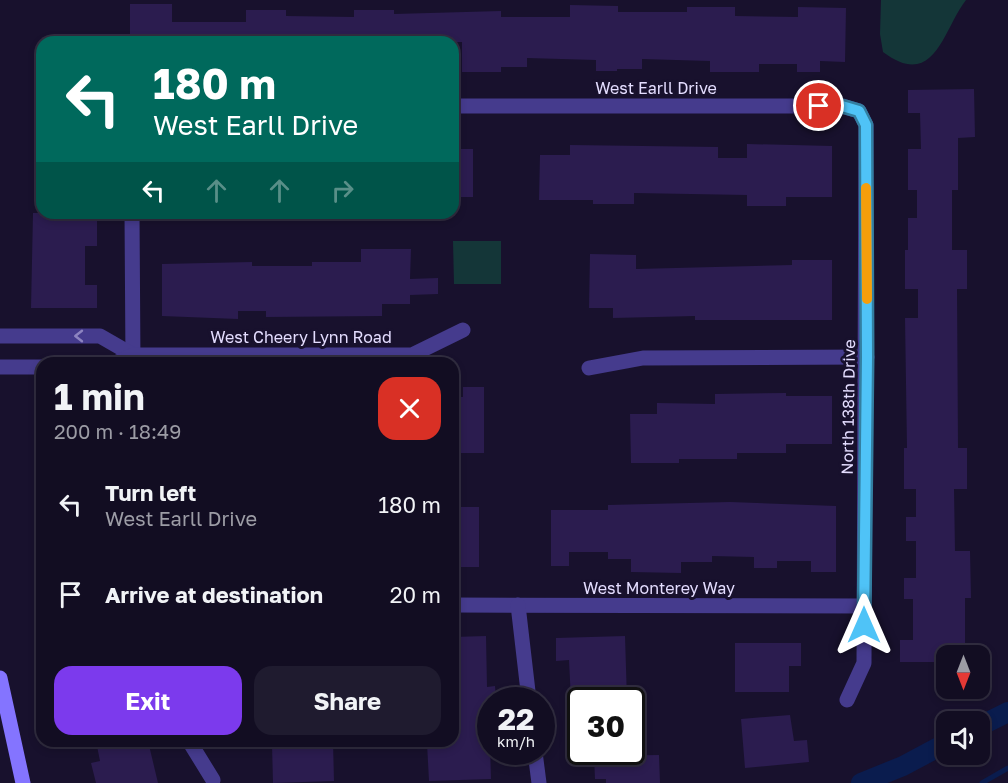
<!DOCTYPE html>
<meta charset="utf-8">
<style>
body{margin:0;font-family:"Golos Text",sans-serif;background:#1f1b2f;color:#f1f3f6;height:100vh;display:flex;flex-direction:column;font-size:22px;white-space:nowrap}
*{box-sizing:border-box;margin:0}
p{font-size:20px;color:#9c9ca5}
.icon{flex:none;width:33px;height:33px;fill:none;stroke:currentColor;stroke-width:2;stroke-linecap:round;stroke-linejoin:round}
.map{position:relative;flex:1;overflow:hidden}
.details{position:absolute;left:36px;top:357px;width:423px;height:390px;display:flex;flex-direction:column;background:#120d22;border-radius:18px;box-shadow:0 3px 9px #0003,0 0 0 2px #312d40}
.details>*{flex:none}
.hud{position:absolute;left:36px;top:36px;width:423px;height:183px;border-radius:18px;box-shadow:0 3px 9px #0003,0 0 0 2px #312d40;background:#00695c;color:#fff;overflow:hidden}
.needle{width:39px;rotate:180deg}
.tools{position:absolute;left:936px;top:645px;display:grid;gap:12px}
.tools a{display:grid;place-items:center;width:54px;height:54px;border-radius:12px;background:#120d22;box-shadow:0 3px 9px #0003,0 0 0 2px #312d40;font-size:30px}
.speed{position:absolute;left:477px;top:687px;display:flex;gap:12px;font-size:30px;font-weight:700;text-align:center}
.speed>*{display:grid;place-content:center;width:78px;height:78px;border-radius:50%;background:#120d22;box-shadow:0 3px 9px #0003,0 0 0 2px #312d40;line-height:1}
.speed small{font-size:15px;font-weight:400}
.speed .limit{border:3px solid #111;border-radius:9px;background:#fff;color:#111}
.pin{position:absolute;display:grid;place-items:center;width:51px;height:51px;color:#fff;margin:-26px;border:3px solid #fff;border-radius:50%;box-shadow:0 2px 6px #0007}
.me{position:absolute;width:66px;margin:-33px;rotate:0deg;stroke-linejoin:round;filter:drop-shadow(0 0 4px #0008)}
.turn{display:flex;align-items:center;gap:21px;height:126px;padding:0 18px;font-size:27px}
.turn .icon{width:78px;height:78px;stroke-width:2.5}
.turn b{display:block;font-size:42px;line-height:51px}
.lanes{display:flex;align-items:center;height:57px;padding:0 18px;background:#0003;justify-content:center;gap:30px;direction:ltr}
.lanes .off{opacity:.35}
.round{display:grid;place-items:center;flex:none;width:63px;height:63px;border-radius:18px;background:#1f1b2f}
.summary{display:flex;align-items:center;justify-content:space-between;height:102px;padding:0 18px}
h1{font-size:36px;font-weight:700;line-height:45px}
.primary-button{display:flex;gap:12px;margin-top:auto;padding:12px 18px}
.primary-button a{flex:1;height:69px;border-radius:18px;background:#7c3aed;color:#fff;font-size:24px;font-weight:700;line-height:69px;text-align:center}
.primary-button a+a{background:#1f1b2f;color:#f1f3f6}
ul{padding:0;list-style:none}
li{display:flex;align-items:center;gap:18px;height:90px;padding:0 18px}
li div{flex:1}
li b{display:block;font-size:22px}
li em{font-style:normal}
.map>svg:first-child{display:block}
.green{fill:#143638}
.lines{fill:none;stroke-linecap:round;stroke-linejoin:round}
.stream{stroke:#0a1c4e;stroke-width:5}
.canal{stroke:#0a1c4e;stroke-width:20}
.building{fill:#2b1c4f}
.street{stroke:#453b8d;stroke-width:15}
.secondary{stroke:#8474ff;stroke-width:15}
.oneway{stroke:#8d84c0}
.route-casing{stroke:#337fa1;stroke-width:15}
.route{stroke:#4fc3f7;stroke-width:10}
.slow{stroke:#f59e0b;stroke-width:10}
.labels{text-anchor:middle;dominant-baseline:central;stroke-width:6;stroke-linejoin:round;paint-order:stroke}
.street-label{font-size:16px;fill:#e4ddff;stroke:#18112d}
</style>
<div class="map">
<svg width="1008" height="783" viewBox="0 0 1008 783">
<rect width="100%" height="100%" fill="#18112d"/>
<g class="green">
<path d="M881 0H966C943 29 935 91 883 52L880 34Z"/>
<polygon points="453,241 501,241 501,284 454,284"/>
</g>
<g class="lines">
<polyline class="stream" points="982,783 1008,768"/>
<g class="canal">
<polyline points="980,726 1008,712"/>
<polyline points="861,783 903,766 946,743"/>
</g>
</g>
<g class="building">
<polygon points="130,4 172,4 172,22 246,22 246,10 286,10 286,16 354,17 354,10 394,10 394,14 501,11 501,17 570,17 570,5 618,6 618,12 687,12 687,7 735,7 735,16 798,17 798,7 846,8 845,62 820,61 820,72 797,72 797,64 759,64 759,72 710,72 710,61 642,59 642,69 617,69 617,71 596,71 596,60 527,58 527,67 501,67 501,72 462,72 462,42 130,42"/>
<polygon points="974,89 975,137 958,138 958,190 952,190 952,250 967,250 967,289 957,289 958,448 967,448 967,489 954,489 955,551 970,551 971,598 965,598 965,656 946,656 946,662 900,662 900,640 913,640 913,599 904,599 904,578 916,578 916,541 906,541 906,517 916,517 916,489 904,489 904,448 907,448 905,318 918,318 918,289 905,289 905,250 908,250 908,218 917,218 917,190 908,190 908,149 921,149 920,113 908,113 908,90"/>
<polygon points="747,144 832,146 832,197 786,197 786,206 747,206 747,195 634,193 634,204 593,204 593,200 539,200 540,155 570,155 570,145 718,147 718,158 747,158"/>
<rect x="453" y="149" width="20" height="48"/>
<polygon points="33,213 97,213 97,246 85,246 85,285 97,285 97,308 31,308"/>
<polygon points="361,249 411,249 410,279 438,278 438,294 410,295 410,304 382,304 382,316 266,317 266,311 238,311 238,319 162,316 162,264 252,262 252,266 312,266 312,262 361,262"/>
<polygon points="590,254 636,255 636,269 792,265 792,260 832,260 832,320 695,320 695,316 613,318 613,308 589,308"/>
<polygon points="463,387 484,387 484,453 453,453 453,397 463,397"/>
<polygon points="786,393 786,396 832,396 832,444 786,444 786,453 737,453 737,459 679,459 679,463 631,463 630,414 657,414 657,403 715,404 715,394"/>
<polygon points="730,502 836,506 836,572 811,572 811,561 777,561 777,568 754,568 754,557 712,556 712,562 681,562 681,573 631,572 631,559 608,559 608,552 569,552 569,566 551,566 551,510 608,510 608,505"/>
<rect x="453" y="507" width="26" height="60"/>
<polygon points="486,636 487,687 495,686 496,700 490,700 489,710 491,779 429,781 427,743 453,742 453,637"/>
<polygon points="625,636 627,700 571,700 569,660 556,661 556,638"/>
<polygon points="735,643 801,643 801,666 789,666 789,692 735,692"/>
<polygon points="790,715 794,741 807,740 809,762 745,768 741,719"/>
<polygon points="96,741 148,741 158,783 96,783 91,763 100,761"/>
<polygon points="333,742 334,781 273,783 272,744"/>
<polygon points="659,755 660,783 606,783 606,779 595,779 594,756"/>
</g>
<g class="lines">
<g class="street">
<polyline points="453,106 842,106 859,111 866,125 864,663 847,700"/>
<polyline points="132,213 133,363"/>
<polyline points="0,336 100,336 133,355"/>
<polyline points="115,363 133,355 412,355 463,330"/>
<polyline points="0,367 42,367"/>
<polyline points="589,368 643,358 867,357"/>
<polyline points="453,605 864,606"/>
<polyline points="518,605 529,700"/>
<polyline points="189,741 213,780"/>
<polyline points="535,752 539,783"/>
</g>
<polyline class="secondary" points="0,678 23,783"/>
</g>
<defs><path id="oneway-chevron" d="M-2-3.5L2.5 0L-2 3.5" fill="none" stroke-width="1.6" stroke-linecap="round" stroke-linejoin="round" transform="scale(1.5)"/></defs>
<use class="oneway" href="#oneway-chevron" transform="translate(79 336) rotate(180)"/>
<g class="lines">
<defs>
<polyline id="route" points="819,106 842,106 859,111 866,125 867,357 864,625"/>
</defs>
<use href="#route" class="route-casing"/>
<use href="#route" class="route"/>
<polyline class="slow" points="866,188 867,299"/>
</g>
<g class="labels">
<g class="street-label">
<text x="656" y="88">West Earll Drive</text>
<text x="301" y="337">West Cheery Lynn Road</text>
<text transform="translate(848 407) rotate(-89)">North 138th Drive</text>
<text x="659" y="588">West Monterey Way</text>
</g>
</g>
</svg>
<div class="tools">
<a><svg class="needle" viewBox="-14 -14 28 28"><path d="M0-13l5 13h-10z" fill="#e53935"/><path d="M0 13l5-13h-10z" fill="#9c9ca5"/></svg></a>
<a><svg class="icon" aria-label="sound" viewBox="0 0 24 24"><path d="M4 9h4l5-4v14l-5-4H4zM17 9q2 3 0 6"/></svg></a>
</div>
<div class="speed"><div>22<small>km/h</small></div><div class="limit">30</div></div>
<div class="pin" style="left:819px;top:106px;background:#d93025"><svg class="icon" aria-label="arrive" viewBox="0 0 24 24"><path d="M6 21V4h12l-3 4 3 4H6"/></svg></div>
<svg class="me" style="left:864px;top:625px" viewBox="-20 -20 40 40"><path d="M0-17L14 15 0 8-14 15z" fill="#4fc3f7" stroke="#fff" stroke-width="4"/></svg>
<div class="hud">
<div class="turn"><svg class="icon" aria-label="left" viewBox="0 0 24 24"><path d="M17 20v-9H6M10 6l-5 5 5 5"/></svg><div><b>180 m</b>West Earll Drive</div></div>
<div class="lanes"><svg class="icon" aria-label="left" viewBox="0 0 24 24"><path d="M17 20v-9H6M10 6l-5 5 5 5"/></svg><svg class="icon off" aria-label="ahead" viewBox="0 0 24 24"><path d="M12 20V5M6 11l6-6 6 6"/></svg><svg class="icon off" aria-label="ahead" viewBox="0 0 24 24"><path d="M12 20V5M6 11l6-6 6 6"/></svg><svg class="icon off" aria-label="right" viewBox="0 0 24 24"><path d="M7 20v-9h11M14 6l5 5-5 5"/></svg></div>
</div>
<section class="details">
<div class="summary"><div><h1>1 min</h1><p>200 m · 18:49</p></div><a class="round" style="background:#d93025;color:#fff"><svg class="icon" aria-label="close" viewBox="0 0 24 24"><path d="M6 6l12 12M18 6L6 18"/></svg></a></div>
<ul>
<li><svg class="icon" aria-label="left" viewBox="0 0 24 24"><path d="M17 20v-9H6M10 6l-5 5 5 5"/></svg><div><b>Turn left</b><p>West Earll Drive</p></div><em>180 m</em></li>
<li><svg class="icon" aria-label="arrive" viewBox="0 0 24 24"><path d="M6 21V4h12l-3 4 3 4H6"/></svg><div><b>Arrive at destination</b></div><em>20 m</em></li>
</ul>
<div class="primary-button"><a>Exit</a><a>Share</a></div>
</section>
</div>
